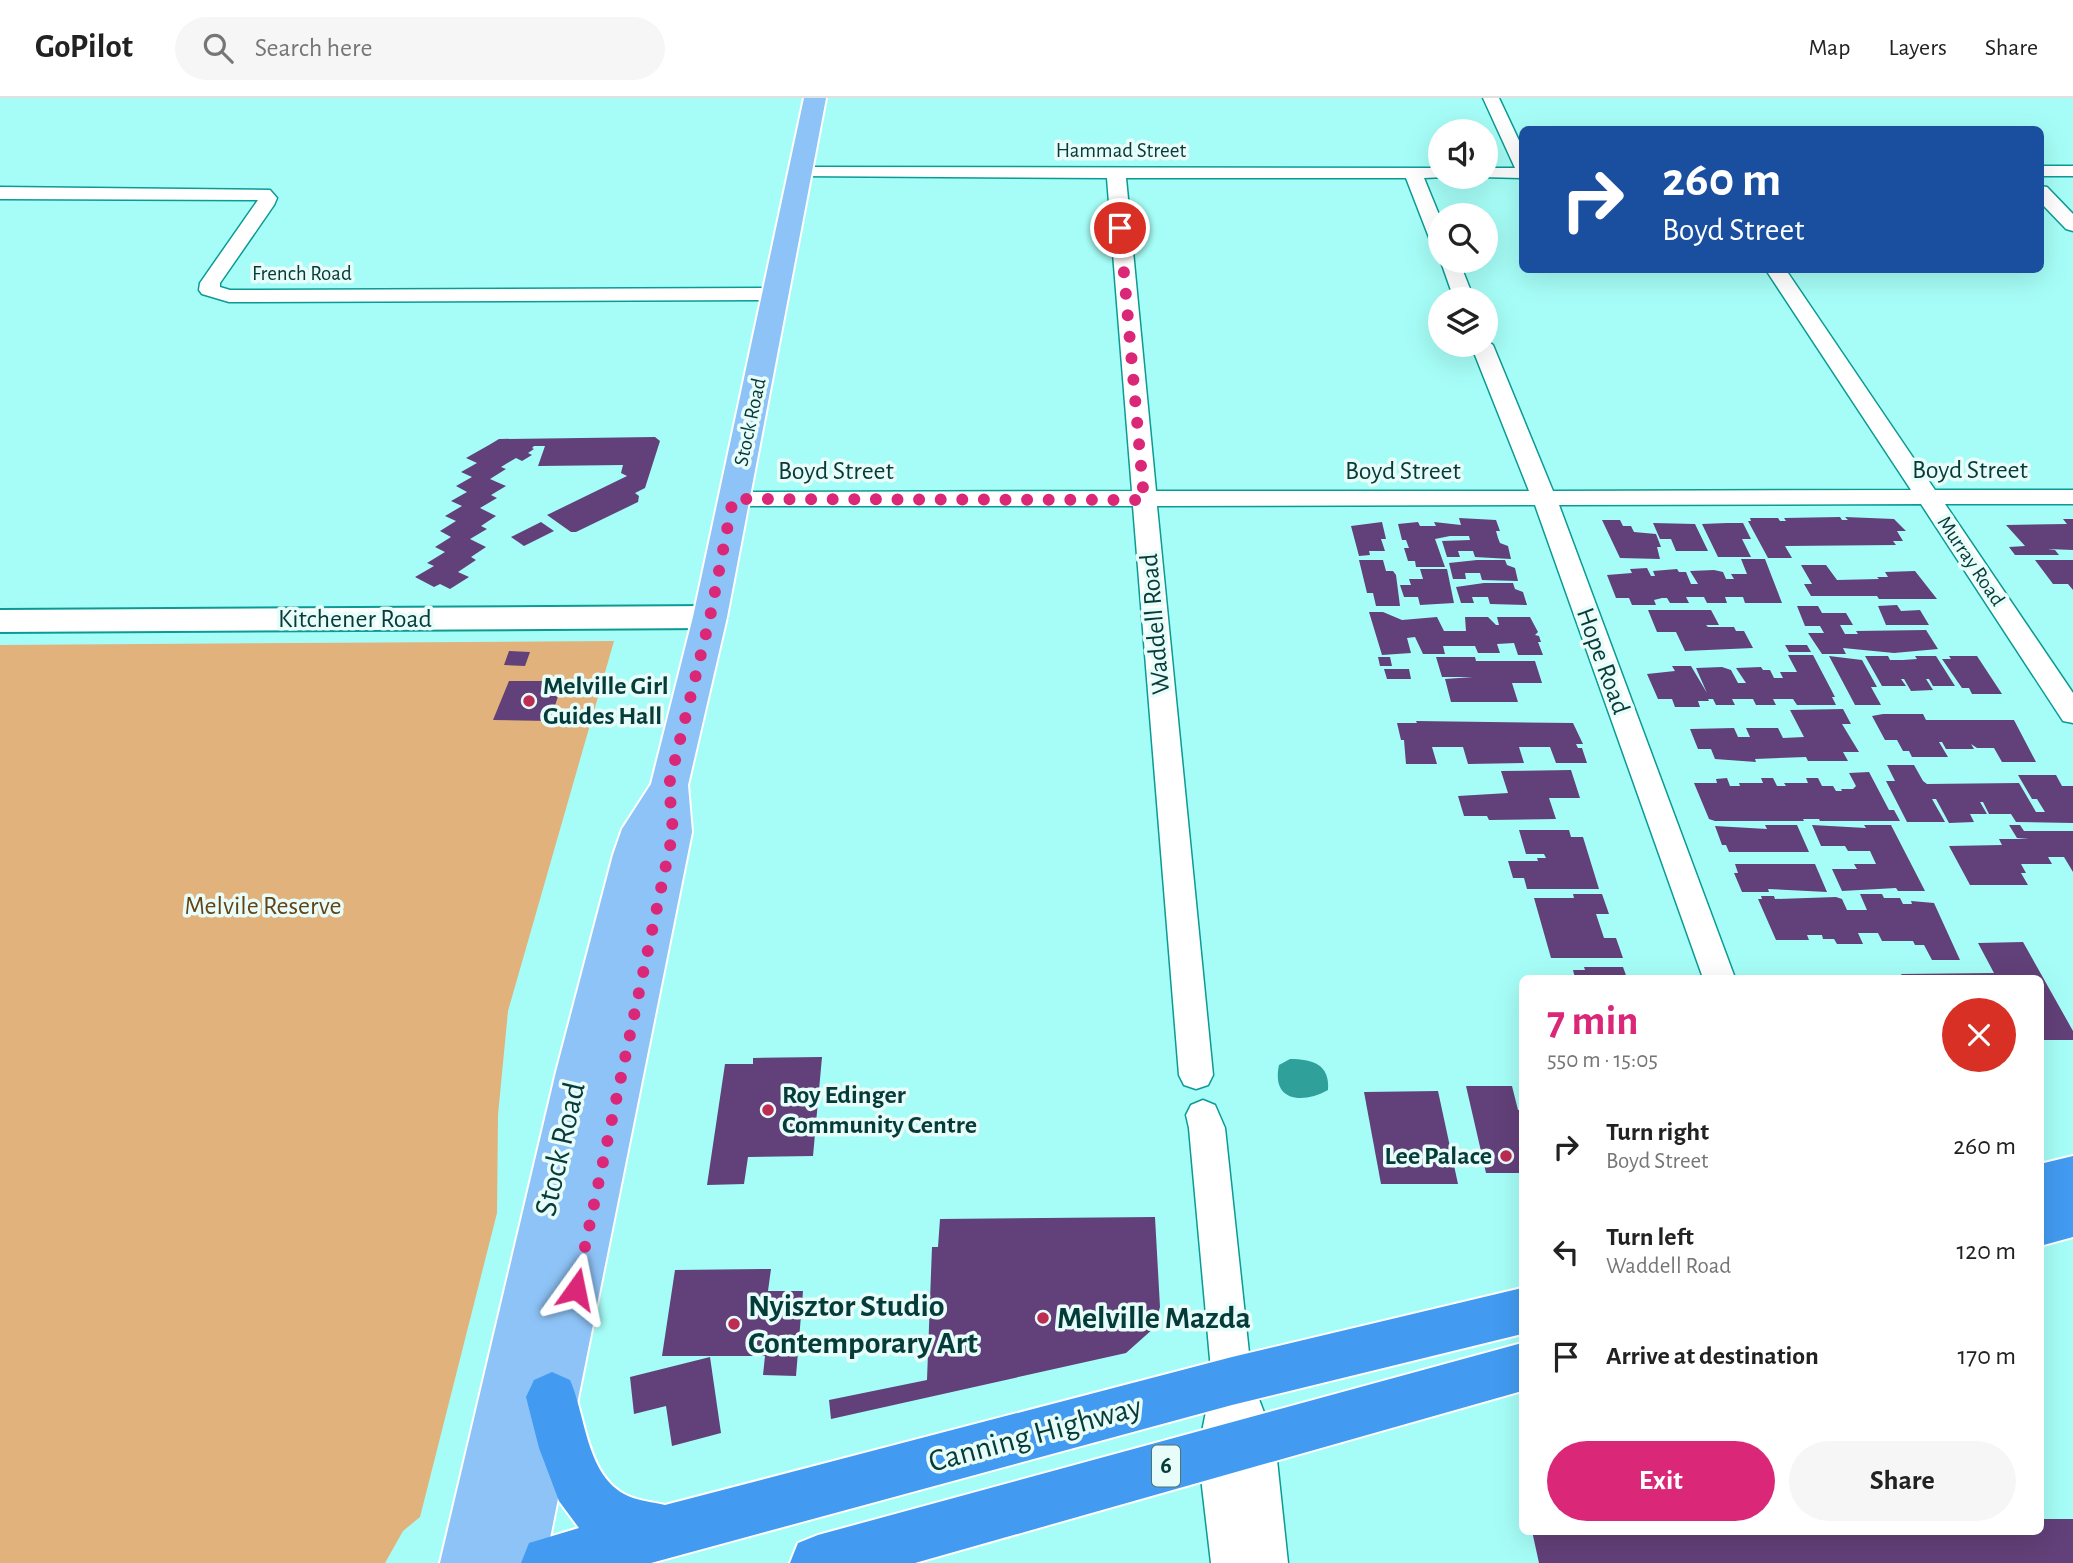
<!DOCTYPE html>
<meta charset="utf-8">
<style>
body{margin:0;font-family:"Alegreya Sans",sans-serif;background:#f6f6f6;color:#222;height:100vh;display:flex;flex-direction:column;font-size:26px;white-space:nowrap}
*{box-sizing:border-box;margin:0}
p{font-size:23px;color:#767676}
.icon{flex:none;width:38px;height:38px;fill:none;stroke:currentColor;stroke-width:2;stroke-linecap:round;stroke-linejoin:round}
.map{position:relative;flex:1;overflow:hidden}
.panel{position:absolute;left:1519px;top:877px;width:525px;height:560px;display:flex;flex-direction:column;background:#fff;border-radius:10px;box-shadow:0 7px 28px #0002}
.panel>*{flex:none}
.guide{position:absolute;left:1519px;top:28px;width:525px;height:147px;border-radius:10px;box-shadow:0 7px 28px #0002;background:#1a4fa0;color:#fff;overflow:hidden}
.buttons{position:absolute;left:1428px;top:21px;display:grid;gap:14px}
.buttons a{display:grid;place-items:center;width:70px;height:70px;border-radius:50%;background:#fff;box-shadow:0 7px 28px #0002;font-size:35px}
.pin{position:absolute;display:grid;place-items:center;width:60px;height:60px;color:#fff;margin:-30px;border:4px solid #fff;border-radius:50%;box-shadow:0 2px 7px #0007}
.me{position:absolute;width:77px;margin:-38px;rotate:12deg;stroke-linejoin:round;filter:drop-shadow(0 0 5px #0008)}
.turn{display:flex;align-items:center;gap:24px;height:147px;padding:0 28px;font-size:32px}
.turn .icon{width:91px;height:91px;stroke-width:2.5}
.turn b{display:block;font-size:49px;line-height:60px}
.round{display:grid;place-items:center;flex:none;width:74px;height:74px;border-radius:37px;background:#f6f6f6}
.head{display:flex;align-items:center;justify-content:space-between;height:119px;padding:0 28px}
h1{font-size:42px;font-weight:700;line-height:52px;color:#db2777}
.primary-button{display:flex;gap:14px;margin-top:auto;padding:14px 28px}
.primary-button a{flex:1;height:80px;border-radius:42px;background:#db2777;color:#fff;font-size:28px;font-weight:700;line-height:80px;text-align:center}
.primary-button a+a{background:#f6f6f6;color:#222}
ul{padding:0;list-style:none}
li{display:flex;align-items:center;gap:21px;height:105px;padding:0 28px}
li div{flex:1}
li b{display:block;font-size:26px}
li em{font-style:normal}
header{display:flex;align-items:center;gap:42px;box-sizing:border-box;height:98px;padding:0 35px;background:#fff;border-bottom:2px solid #e0e0e0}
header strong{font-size:33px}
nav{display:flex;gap:38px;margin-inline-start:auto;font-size:24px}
.search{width:490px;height:63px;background:#f6f6f6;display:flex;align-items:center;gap:18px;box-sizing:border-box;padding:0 24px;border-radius:38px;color:#767676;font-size:26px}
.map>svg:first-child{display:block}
.green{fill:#e1b27b}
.water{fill:#30a09b}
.building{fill:#624079}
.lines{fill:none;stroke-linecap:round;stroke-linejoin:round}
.street-casing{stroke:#0b9a94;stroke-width:3}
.secondary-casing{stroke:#0b9a94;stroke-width:4}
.primary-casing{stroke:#fff;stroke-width:4}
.highway-casing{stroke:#fff;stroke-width:4}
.street{fill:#fff;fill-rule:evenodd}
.secondary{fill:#fff;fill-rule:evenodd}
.primary{fill:#8ec3f7;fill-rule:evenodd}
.highway{fill:#429bf1;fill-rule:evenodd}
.route{stroke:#db2777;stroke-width:12;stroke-dasharray:0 21.6}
.poi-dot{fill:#bc2c53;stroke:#e8fcfa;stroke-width:2.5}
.labels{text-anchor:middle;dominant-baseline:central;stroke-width:7;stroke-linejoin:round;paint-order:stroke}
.far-street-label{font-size:21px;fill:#053b39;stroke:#e8fcfa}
.shield{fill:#e8fcfa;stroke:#497573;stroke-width:2}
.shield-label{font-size:24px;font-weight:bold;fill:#053b39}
.street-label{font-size:26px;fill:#053b39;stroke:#e8fcfa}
.poi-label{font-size:26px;font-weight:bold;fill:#053b39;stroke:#e8fcfa;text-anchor:start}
.park-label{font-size:26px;fill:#644212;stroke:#e8fcfa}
.near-street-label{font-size:32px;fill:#053b39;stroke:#e8fcfa}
.near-poi-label{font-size:32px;font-weight:bold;fill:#053b39;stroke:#e8fcfa;text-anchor:start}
</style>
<header>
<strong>GoPilot</strong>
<div class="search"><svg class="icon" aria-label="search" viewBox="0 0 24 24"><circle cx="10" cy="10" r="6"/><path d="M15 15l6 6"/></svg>Search here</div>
<nav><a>Map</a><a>Layers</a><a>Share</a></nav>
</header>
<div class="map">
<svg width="2073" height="1465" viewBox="0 0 2073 1465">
<rect width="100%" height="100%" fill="#a6fdf7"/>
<polygon class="green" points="614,543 508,913 498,1017 497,1115 420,1419 403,1433 385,1465 0,1465 0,547"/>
<path class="water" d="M1290 961C1312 961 1330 966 1328 992 1303 1006 1271 1004 1279 967Z"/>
<g class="building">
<polygon points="655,339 660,343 645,390 635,395 639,398 638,404 576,434 571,434 547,417 627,378 621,375 623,367 538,368 545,348 534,348 532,350 534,351 528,355 532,357 522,363 516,360 501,369 506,371 490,381 506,388 491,397 497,400 480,410 496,418 481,428 487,431 470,441 486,449 471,459 476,462 458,474 469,479 450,491 440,486 434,489 415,479 434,468 427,465 445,454 435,449 451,439 440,433 456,423 445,418 462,408 451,403 467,394 456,388 472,379 461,374 477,365 466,360 489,347 499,341"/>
<polygon points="1840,419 1842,422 1848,422 1845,419 1894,421 1906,433 1897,433 1903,443 1893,443 1896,447 1785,448 1792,460 1768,460 1748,423 1751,423 1750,420 1778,420 1780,423 1786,423 1784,420"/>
<polygon points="1459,420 1496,422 1500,433 1496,433 1498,440 1500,445 1508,448 1511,461 1475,459 1473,453 1458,453 1460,459 1447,459 1442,443 1470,442 1469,438 1450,438 1435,441 1445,469 1416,469 1415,463 1408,463 1404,450 1409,450 1406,442 1402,442 1398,426 1418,424 1420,428 1436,428 1434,424 1461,427"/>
<polygon points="2063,421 2073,421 2073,452 2048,451 2055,452 2059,457 2015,457 2009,449 2025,448 2006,427 2067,426"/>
<polygon points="1602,422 1620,422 1623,428 1631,428 1634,434 1656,436 1661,449 1657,449 1660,461 1620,460"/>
<polygon points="541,424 554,433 524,448 511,439"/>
<polygon points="1382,424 1386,441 1381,441 1385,453 1369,453 1370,457 1359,458 1351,428"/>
<polygon points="1653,425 1695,426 1708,453 1676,453 1671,441 1660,441"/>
<polygon points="1727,425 1743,425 1751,441 1742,441 1751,459 1718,459 1702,426"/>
<polygon points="1741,461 1765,461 1782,505 1745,505 1743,499 1725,499 1727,505 1707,505 1704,499 1686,499 1689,505 1670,505 1667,500 1662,500 1654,502 1656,507 1632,507 1629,500 1616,500 1607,477 1632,475 1630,471 1647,470 1651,478 1655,478 1653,473 1677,471 1679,474 1686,474 1691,486 1698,486 1690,473 1714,472 1723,474 1726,481 1734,481 1731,476 1747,476"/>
<polygon points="1359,462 1383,462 1386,473 1393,473 1396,477 1400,508 1376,508 1373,495 1367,495"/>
<polygon points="1477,462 1505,462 1507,467 1515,470 1518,483 1482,482 1480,475 1465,475 1466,481 1453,481 1449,465"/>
<polygon points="2035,462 2073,462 2073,492 2068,486 2053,486"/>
<polygon points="1801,467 1826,467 1837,482 1879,481 1877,479 1888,479 1885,474 1915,473 1937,501 1879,501 1877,498 1811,498 1804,486 1812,486"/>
<polygon points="1420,471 1447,471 1454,505 1420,507 1418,499 1404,499 1400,487 1411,487 1409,481 1423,481"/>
<polygon points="1484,485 1513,485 1515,491 1523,494 1527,507 1490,506 1488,499 1472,499 1474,505 1461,505 1456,489"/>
<polygon points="1897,507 1901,513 1920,512 1929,527 1886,527 1878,508"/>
<polygon points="1797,508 1818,508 1822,515 1846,515 1853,527 1840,527 1845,536 1858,536 1856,533 1926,532 1938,551 1894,555 1843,550 1846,556 1822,556 1808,535 1824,535 1820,528 1805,528"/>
<polygon points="1648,512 1711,512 1719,527 1706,527 1708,529 1734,529 1736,533 1744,533 1753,550 1685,553 1676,534 1657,534"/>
<polygon points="1369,514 1383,514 1402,522 1437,519 1444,533 1466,533 1465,519 1488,519 1496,527 1499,527 1497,519 1530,519 1538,534 1535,537 1539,538 1541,544 1538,544 1543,557 1518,557 1514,545 1497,546 1500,555 1478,555 1475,548 1443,548 1445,556 1423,556 1415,539 1407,540 1411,555 1382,557"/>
<polygon points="1785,547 1807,547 1811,554 1789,554"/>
<polygon points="509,553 530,554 525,568 504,567"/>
<polygon points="1788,557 1813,557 1835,599 1832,599 1836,607 1797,607 1793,601 1773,601 1776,607 1756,607 1753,601 1732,601 1735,607 1716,607 1713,601 1708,601 1709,603 1698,603 1700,609 1675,609 1672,601 1658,601 1647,576 1675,573 1672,568 1691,568 1707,595 1696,570 1722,569 1731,572 1738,585 1746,585 1736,570 1761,569 1763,572 1770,572 1774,580 1783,580 1780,574 1797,574"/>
<polygon points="1829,558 1862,562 1877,589 1871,589 1881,607 1855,607"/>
<polygon points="1865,558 1888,558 1890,562 1903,562 1917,561 1915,558 1936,558 1955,588 1933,588 1929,581 1926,581 1933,592 1911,593 1904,581 1901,581 1906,588 1882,588"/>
<polygon points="1949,558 1977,558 2002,596 1972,596 1969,590 1962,590 1942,561 1951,561"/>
<polygon points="1378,559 1390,559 1392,568 1380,568"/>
<polygon points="1436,559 1475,559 1476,563 1535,563 1542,585 1512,585 1518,604 1451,604 1445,581 1473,579 1442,579"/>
<polygon points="1384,571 1409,571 1411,581 1387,581"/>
<polygon points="509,583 563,583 550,623 493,622"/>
<polygon points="1843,611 1851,626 1842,626 1859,654 1843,654 1848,663 1808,663 1806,659 1755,661 1756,664 1715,661 1711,651 1698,651 1690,631 1734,630 1738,639 1750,639 1746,630 1778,630 1783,640 1804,639 1790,612"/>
<polygon points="1883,616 1923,616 1926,622 2014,622 2036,664 2002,664 1994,650 1977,650 1971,646 1974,651 1946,651 1942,644 1939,644 1948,659 1912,659 1909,653 1903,653 1897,642 1885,642 1872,618"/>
<polygon points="1416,623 1573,625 1583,646 1576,646 1578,650 1582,650 1587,665 1556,665 1550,649 1519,649 1524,665 1468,666 1463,649 1432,649 1437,666 1406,666 1404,642 1401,642 1397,625 1417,625"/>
<polygon points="1887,667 1914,667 1923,683 1927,686 2019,685 2036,714 2045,714 2037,701 2032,701 2018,677 2056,677 2062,688 2073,688 2073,725 2016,724 2011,716 1989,716 1983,704 1980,704 1987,716 1970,716 1974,724 1949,725 1936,701 1932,701 1945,724 1907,724 1886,683 1895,683"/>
<polygon points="1571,672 1580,700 1549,700 1556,721 1489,722 1487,718 1464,718 1458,698 1508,695 1501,673"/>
<polygon points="1869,674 1889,712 1894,712 1900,723 1820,723 1819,721 1803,721 1804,723 1715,723 1709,721 1694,685 1717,685 1716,681 1727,680 1730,688 1740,688 1739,685 1763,685 1761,680 1773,680 1777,688 1786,688 1784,685 1808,685 1806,680 1818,680 1822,688 1833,688 1836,693 1842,693 1841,691 1853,691 1856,688 1849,675"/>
<polygon points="1765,727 1797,727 1809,754 1729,754 1726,747 1722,747 1715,728 1767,731"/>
<polygon points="1812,727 1866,730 1864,727 1891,727 1925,793 1898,793 1896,790 1842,793 1832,771 1857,771 1854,766 1876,766 1870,753 1848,753 1845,748 1821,748"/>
<polygon points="2009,727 2020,727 2024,733 2073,733 2073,774 2064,759 2048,759 2052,766 2021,766 2026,775 2021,775 2028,787 1970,787 1949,748 2002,747 1999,741 2029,741 2017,740"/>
<polygon points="1519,732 1569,732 1571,739 1583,739 1599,791 1527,791 1524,780 1513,780 1508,763 1538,763 1537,760 1546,760 1544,756 1526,756"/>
<polygon points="1735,766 1815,766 1827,794 1768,791 1769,794 1742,794 1734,775 1738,775"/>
<polygon points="1573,796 1602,796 1609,816 1596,816 1604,840 1616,840 1623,860 1551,860 1534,800 1574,800"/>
<polygon points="1860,796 1882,796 1884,800 1900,800 1903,806 1912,806 1911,803 1934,805 1960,862 1932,862 1924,847 1915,847 1913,843 1882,843 1878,835 1858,835 1863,846 1837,846 1834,841 1823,841 1822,837 1807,837 1809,842 1776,842 1758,801 1762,801 1761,798 1774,798 1775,801 1836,799 1842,801 1847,812 1867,812"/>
<polygon points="2023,844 2073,933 2073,942 2040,942 2040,880 1904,880 1901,876 1994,875 1978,845"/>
<polygon points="1584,869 1623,869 1627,880 1575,880 1573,872 1585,872"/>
<polygon points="822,959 813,1058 748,1059 744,1086 707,1087 725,966 753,966 753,960"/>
<polygon points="1466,988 1512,988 1518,1012 1522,1012 1522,1075 1486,1075"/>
<polygon points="1438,993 1458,1086 1381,1086 1364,994"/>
<polygon points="1155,1119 1160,1209 1154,1230 1126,1255 831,1321 829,1302 927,1282 932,1149 938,1149 940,1121"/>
<polygon points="771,1171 768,1193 803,1193 796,1278 763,1277 765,1258 662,1258 675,1172"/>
<polygon points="710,1259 721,1335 672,1348 666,1308 634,1316 630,1279"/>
<polygon points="2040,1421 2073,1421 2073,1465 1539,1465 1532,1433 2040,1433"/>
</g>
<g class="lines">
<defs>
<g id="street">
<polygon points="1483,0 1499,0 1522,49 1522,80 1480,79 1486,79 1486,70 1515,70"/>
<rect x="2040" y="68" width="33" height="10"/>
<polygon points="801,69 1440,70 1440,79 1446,79 1424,80 1440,119 1440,148 1430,142 1406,80 1126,80 1156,393 1529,393 1471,247 1486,247 1486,242 1493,247 1553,393 1911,392 1766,172 1786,172 1935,392 2073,392 2073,406 1945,406 2073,595 2073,625 2063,623 1921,406 1559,407 1735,880 1703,880 1535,407 1157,408 1213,977 1208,987 1196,991 1184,987 1179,977 1133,408 733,408 725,406 721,401 725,396 733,394 1132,393 1107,80 795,78 792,74"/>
<polygon points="2040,88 2047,89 2073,116 2073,133 2066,131 2040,104"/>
<polygon points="0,89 270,92 277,100 274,107 220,185 220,189 230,192 776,190 783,192 786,196 783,200 776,202 229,204 202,196 199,192 200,185 258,102 0,101"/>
<polygon points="1440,161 1459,163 1474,201 1454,201"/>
<polygon points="1203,1002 1215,1007 1225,1030 1252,1283 1275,1343 1288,1465 1211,1465 1198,1354 1212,1283 1189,1030 1186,1017 1191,1007"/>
</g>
<polygon id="secondary" points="710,508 722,512 727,519 722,526 710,530 0,534 0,512"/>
<polygon id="primary" points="804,0 826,0 727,519 688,687 692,734 545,1465 440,1465 556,974 613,757 622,731 651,686 693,519"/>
<g id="highway">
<polygon points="2073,1058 2073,1139 2040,1148 2040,1066"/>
<path d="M1522 1190V1236L1232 1307 651 1465H521L529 1445 579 1430 559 1403 539 1350 526 1299 534 1282 552 1274 570 1282C586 1318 586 1379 628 1398 639 1403 653 1404 665 1407L1232 1259Z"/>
<polygon points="1522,1245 1522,1293 915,1465 790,1465 798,1445 818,1437"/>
</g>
</defs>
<use href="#street" class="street-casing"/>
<use href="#secondary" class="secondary-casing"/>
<use href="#primary" class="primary-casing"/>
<use href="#highway" class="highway-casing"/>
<use href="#street" class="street"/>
<use href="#secondary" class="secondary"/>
<use href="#primary" class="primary"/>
<use href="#highway" class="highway"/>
</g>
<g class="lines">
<polyline class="route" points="576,1191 673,734 669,687 710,519 733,401 1144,402 1120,130"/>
</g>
<g class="poi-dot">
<circle cx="529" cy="603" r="7"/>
<circle cx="768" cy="1012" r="7"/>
<circle cx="1506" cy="1058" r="7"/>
<circle cx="1043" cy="1220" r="7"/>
<circle cx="734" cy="1226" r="7"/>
</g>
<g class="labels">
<g class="far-street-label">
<text x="1121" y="52">Hammad Street</text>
<text x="302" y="175">French Road</text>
<text transform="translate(750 324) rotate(-78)">Stock Road</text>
<text transform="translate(1971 463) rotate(56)">Murray Road</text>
</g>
<rect class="shield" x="1152" y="1347.5" width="28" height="41" rx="5"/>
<g class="shield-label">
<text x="1166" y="1368">6</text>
</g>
<g class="street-label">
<text x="1970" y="372">Boyd Street</text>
<text x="836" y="373">Boyd Street</text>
<text x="1403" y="373">Boyd Street</text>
<text x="355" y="521">Kitchener Road</text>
<text transform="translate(1155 526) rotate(-95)">Waddell Road</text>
<text transform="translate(1603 563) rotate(70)">Hope Road</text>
</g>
<g class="poi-label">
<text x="543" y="588">Melville Girl<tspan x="543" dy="30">Guides Hall</tspan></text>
<text x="782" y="997">Roy Edinger<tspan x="782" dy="30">Community Centre</tspan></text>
<text x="1492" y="1058" text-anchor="end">Lee Palace</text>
</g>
<g class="park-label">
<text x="263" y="808">Melvile Reserve</text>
</g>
<g class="near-street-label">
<text transform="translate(560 1051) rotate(-77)">Stock Road</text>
<text transform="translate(1035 1336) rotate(-15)">Canning Highway</text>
</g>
<g class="near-poi-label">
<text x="748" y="1208">Nyisztor Studio<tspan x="748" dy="37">Contemporary Art</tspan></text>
<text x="1057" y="1220">Melville Mazda</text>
</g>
</g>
</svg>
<div class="buttons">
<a><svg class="icon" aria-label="sound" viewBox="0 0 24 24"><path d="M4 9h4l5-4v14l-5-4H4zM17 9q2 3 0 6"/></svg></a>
<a><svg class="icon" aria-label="search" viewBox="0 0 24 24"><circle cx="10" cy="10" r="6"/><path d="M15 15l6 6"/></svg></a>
<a><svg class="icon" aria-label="layers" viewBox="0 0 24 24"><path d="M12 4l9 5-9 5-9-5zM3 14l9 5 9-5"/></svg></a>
</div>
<div class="pin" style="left:1120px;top:130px;background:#d93025"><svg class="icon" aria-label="arrive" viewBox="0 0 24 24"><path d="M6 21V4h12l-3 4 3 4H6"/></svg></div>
<svg class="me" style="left:576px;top:1191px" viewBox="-20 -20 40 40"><path d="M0-17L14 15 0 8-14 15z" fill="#db2777" stroke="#fff" stroke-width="4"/></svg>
<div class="guide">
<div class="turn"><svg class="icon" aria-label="right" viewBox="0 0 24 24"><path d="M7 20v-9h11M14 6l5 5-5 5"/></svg><div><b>260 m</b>Boyd Street</div></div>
</div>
<section class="panel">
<div class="head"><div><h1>7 min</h1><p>550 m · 15:05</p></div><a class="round" style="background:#d93025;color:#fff"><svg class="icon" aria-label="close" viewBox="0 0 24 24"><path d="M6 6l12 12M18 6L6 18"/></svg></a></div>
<ul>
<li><svg class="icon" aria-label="right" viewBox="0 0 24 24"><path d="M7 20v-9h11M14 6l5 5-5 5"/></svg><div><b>Turn right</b><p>Boyd Street</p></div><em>260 m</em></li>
<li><svg class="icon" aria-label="left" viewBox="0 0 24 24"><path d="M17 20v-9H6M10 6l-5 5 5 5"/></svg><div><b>Turn left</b><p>Waddell Road</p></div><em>120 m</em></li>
<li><svg class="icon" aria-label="arrive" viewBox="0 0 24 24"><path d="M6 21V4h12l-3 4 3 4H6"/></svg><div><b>Arrive at destination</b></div><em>170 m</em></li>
</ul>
<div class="primary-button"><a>Exit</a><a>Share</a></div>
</section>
</div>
